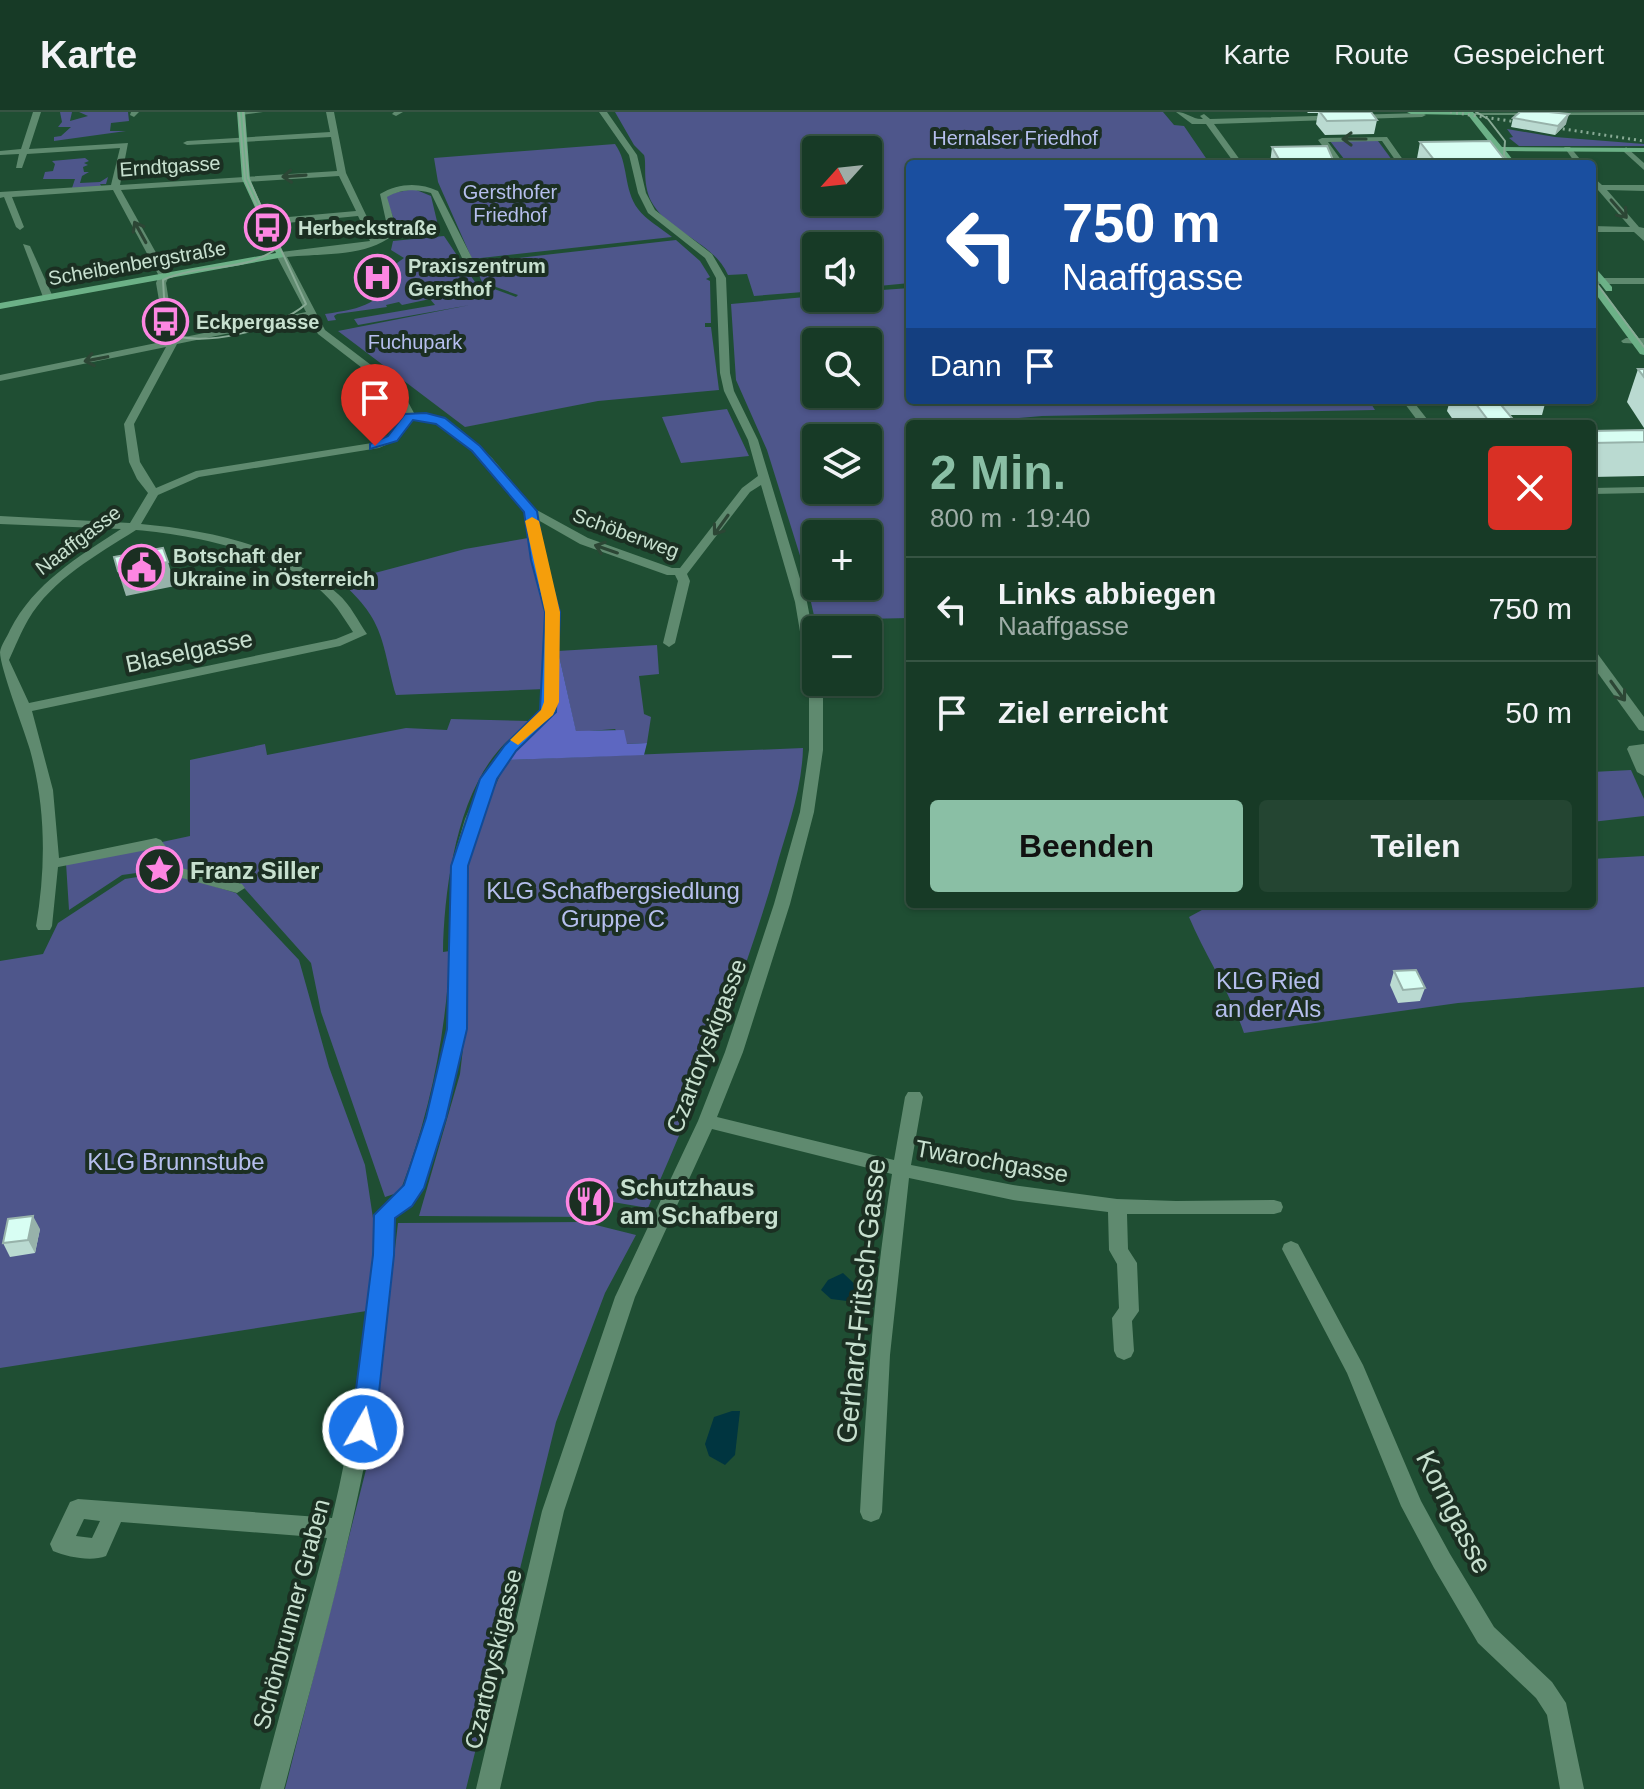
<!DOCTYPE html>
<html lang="de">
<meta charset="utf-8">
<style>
body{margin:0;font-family:Helvetica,sans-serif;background:#244532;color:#f1f3f6;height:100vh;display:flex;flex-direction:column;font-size:30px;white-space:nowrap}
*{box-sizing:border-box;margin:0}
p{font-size:26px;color:#9eada7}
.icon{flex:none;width:44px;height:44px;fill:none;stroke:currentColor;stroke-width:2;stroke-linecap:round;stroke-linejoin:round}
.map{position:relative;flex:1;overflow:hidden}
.panel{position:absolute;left:906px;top:308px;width:690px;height:488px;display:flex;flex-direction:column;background:#173a26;border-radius:8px;box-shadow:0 2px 6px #0004,0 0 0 2px #365443}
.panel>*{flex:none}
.guide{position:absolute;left:906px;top:48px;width:690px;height:244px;border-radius:8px;box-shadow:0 2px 6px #0004,0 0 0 2px #365443;background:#1a4fa0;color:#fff;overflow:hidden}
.needle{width:52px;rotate:243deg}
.controls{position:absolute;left:802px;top:24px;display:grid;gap:16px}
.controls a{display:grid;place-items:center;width:80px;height:80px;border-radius:8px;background:#173a26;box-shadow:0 2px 6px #0004,0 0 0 2px #365443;font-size:40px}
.pin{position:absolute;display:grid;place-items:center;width:68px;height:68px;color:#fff;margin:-82px -34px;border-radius:50% 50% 50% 0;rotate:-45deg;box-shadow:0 0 8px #0007}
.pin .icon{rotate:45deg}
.me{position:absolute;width:88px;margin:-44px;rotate:8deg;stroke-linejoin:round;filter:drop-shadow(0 0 6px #0008)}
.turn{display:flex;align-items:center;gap:28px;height:168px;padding:0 24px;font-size:36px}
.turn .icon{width:104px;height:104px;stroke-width:2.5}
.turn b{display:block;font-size:56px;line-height:68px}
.then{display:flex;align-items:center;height:76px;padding:0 24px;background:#0003;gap:16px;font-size:30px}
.round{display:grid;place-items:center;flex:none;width:84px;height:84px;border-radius:8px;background:#244532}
.overview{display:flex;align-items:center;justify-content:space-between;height:136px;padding:0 24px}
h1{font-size:48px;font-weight:700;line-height:60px;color:#8abfa5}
.primary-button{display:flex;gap:16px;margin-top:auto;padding:16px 24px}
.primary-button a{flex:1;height:92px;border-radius:8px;background:#8abfa5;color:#111;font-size:32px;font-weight:700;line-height:92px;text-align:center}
.primary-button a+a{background:#244532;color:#f1f3f6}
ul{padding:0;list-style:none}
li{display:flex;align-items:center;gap:24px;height:104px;padding:0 24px;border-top:2px solid #365443}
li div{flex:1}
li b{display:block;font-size:30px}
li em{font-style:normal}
header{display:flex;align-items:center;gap:48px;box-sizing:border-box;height:112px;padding:0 40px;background:#173a26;border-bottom:2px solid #365443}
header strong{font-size:38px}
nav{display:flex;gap:44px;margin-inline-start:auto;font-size:28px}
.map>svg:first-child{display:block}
.green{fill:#4e568b;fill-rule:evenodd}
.forest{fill:#5d67c1}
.water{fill:#003540}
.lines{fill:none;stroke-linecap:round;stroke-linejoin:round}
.street{fill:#5f8a6f;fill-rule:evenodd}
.secondary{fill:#6cb187;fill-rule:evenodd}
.tram{stroke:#88aa95;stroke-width:2}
.rail{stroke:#88aa95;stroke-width:3;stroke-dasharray:2 4;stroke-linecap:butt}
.wall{fill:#badad1}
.shaded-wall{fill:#97b2aa}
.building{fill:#d8fef3;stroke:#97b2aa;stroke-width:2}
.oneway{stroke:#2c4635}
.route{fill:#1a73e8;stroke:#114b97;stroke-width:2}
.slow{fill:#f59e0b}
.labels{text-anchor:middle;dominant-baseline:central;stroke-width:8;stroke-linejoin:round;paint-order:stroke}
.far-park-label{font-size:20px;fill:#b6bfee;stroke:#1b2f22}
.far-street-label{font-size:20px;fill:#c7e0cf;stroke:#1b2f22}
.far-poi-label{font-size:20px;font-weight:bold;fill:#c7e0cf;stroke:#1b2f22;text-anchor:start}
.street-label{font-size:24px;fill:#c7e0cf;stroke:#1b2f22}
.poi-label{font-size:24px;font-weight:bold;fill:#c7e0cf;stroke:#1b2f22;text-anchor:start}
.park-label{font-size:24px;fill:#b6bfee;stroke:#1b2f22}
.near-street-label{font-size:28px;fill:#c7e0cf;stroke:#1b2f22}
</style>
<header>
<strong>Karte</strong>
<nav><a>Karte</a><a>Route</a><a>Gespeichert</a></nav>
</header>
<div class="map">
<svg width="1644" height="1677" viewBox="0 0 1644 1677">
<rect width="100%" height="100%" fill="#1f4e33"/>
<g class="green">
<polygon points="60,0 72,0 70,9 88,4 79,0 128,0 129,9 111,11 110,19 126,19 54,29 54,25 61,24 71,15 58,15 62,10"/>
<path d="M615 0H1163L1174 13 1184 14 1210 52H910V171L868 175V134H816V179L754 184 747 162 728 163C713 129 668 121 651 89 642 70 647 52 644 43L634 33ZM816 38H868V90H816Z"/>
<polygon points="1507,17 1555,25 1644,32 1644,34 1519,34 1509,26 1513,25"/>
<polygon points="1330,29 1378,29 1395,52 1348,52"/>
<path d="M615 32C629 51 623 77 638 97 646 108 661 116 672 125L472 147 438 70 434 46Z"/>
<polygon points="85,46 89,49 84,51 88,53 83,55 84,60 89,60 82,64 80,71 100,70 108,65 106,72 100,72 102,75 72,76 75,67 43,67 45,60 53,59 55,52 52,49"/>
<polygon points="414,77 431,84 440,122 392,127 399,119 386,88 388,82"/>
<path d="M444 124 475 170 516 185 518 183 482 170 474 151 676 128 700 149 710 165 706 167 710 169 711 211H705V215H711L719 278 598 289 465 315 338 219 470 193 358 213 354 207 435 193 430 187 402 193 399 190 386 193 387 195 337 202 334 204 336 208 328 209 325 202C365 196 379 193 399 157L397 151 404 146 391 138 393 129Z"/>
<path d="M910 176V288H1361L1370 290 1375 298 1042 304 1019 306 1020 312H910V506L815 508 802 450 767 338 736 268 731 192 816 184 868 186V179ZM816 230H868V282H816ZM816 326H868V378H816ZM816 422H868V474H816Z"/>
<polygon points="727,297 749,344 681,351 662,305"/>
<path d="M528 426 549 518 545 577 396 583C381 530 386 510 341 470L465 437Z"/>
<polygon points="657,533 659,562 639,564 644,602 651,605 647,631 626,632 615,617 576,620 558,539"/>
<path d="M451 607 529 609C519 619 507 628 498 639 456 688 444 779 443 840L450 839C446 923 430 1001 400 1080L385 1085 321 900 311 851 238 769 180 758 162 730 190 724V648L265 632 267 643 406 616 447 618Z"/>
<path d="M803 636C802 679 786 720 775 760 741 877 696 986 648 1096L601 1088 596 1105 419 1104 460 962 468 894 467 753 476 716 507 648Z"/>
<polygon points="1631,658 1644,687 1644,704 1592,710 1592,660"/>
<polygon points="149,735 165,757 122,763 69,798 66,751"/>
<path d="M1644 744V875L1458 891 1244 921C1230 880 1206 845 1189 805L1213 792H1592V747Z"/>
<polygon points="168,760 236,781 299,848 329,955 365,1053 379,1146 373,1198 0,1256 0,849 43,842 58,811 125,767"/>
<polygon points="584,1110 636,1123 605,1181 556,1310 466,1677 285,1677 372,1334 398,1111"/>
</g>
<polygon class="forest" points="558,539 576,619 624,618 627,632 647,631 644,643 507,648 555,601"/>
<g class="water">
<polygon points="843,1161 861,1178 862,1182 855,1190 831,1187 821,1178 828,1168"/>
<polygon points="732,1299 740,1299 735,1343 725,1353 709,1344 705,1332 714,1305"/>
</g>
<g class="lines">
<g class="street">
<path d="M33 0H41L29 37 128 31 120 73 337 59 331 25 187 33 183 31 187 29 330 20 326 0H334L346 61 377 126 388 118 380 82C398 71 420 70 438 79L473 148 468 151 463 148 431 81C415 77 402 77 387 85L397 119C372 146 321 141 287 145L325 218 400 275 414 301 445 307 460 317 492 346 535 397 588 426 672 456H680L742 376 758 364 748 328 724 279 720 261 716 166 705 146 648 101 638 81 629 43 599 0H607L637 43 646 81 655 98 712 142 726 166 730 261 734 279 758 328 807 490 816 537V570H822L823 573V638L814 700 790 792 743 940 717 1005 894 1048 905 985 908 980H920L923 985 911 1053 1013 1073 1117 1087 1176 1089 1274 1088 1281 1090 1283 1095 1281 1100 1274 1102H1127L1128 1137 1137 1151 1139 1199 1132 1209 1134 1239 1131 1245 1124 1248 1117 1245 1114 1239 1112 1206 1119 1196 1117 1152 1109 1138 1108 1100 1013 1088 909 1066 890 1243 882 1400 879 1407 871 1410 863 1407 860 1400C866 1287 874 1174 892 1062L712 1017 635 1185 564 1399 500 1677H476L542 1399 615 1185 698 1009 725 940 774 792 800 700 809 638V573L795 490 761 373 750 380 687 462 690 469 675 531 669 535 663 531 678 469 675 463H667L580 432 538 408 544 448 558 500V590L553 603 515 639 498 664 479 707 467 754 465 917 445 1006 423 1076 412 1093 393 1106C391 1155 389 1203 382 1252 361 1396 321 1536 284 1677H260L327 1426 121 1410 106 1444C91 1450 68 1445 53 1439L50 1432 70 1390 78 1387 332 1406C356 1306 369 1206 375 1103L406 1073 427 1006 449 917 451 754 465 707 484 664 505 633 542 599 544 590 546 500 532 448 525 400 484 350 452 321 438 312 413 308 397 328 379 336 199 365 158 383 141 412C208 418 288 434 338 482 350 492 358 509 367 522L340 534 32 599 53 678 59 746 156 726 161 728 181 756 242 772 245 776 237 781 171 763 152 737 58 755 52 814 50 818H38L36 814C46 756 46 696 30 638 24 617 0 556 0 540 1 533 7 525 10 518 34 471 78 445 121 417L0 412V404L130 411 148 381 137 367 129 350 124 312 166 235 0 269V263L166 229 156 171 159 164 113 78 12 85 24 115 20 118 16 115 4 85 0 86V80L111 73 120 36 27 42 22 56H16L19 42 0 43V39L21 37ZM339 64 356 99 266 107 262 110 266 113 358 104 370 129 281 140 276 143 306 200 175 227 166 171 169 164 121 78ZM308 205 318 222 392 279 405 304 389 324 372 331 196 359 156 376 140 350 134 312 177 232ZM136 418C195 423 292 442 332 490 340 499 346 510 353 520L336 527 29 591 9 548C15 535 21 520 28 508 52 467 97 443 136 418ZM84 1407 100 1409 92 1426 76 1424Z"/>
<polygon points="131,0 139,0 134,5 130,3"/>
<polygon points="263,0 241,3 237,1 238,0"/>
<polygon points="394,0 403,0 396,4 392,2"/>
<path d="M1176 0C1187 0 1193 8 1203 7L1200 4 1204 2 1210 7 1422 1 1426 3 1422 5 1214 12 1243 52H1235L1206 12H1192Z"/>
<polygon points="1644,0 1644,3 1470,3 1466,1"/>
<polygon points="1387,25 1406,52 1398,52 1382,29 1328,30 1344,52 1336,52 1318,28 1322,26"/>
<polygon points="1564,35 1570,35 1584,52 1576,52"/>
<polygon points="1626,35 1644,51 1644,58 1623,39"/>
<polygon points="1592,64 1602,73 1644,73 1644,79 1607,78 1639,115 1644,116 1644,129 1634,120 1592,120 1592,114 1630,115 1598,78 1592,77"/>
<polygon points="23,132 30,134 53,185 51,187 43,185"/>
<rect x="1592" y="166" width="52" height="6"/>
<polygon points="1626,226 1644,226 1644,232 1623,231 1621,229"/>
<polygon points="1402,288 1412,288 1431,312 1420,312"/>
<polygon points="1644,375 1644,381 1592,382 1592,376"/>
<polygon points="1592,540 1597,541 1644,605 1644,619 1639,618 1592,553"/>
<polygon points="1644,632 1644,664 1637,660 1627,637 1629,634"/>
<polygon points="1291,1129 1298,1132 1363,1253 1421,1389 1450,1442 1494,1515 1552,1570 1566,1591 1584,1677 1560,1677 1547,1603 1536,1586 1478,1531 1434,1456 1401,1394 1347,1261 1282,1137 1284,1132"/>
</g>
<g class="secondary">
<polygon points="237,0 245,0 250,67 284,145 0,197 0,191 276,141 242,67"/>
<polygon points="1407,0 1473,0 1502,35 1644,36 1644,40 1506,39 1516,52 1508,52 1497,39 1487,39 1487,35 1493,35 1468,3 1411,2"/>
<polygon points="1592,152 1612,175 1612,179 1606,179 1592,161"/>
<polygon points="1592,168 1595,169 1644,233 1644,243 1640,242 1592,177"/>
</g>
<g class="tram">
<path d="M239 0 245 68 276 137C243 161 199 151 163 168L166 220C200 238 278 217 306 192L248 66 243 0"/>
<polyline points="1476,0 1488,7 1505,29 1504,43 1510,52"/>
<polyline points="1592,165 1644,235"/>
</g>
<polyline class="rail" points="1450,0 1644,29"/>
</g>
<g class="wall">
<polygon points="1307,0 1371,0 1377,8 1374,22 1325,23 1316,12 1318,1 1308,1"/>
<polygon points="1513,6 1566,12 1555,23 1511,15"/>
<polygon points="1420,30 1508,52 1416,52"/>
<polygon points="1272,35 1333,48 1333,52 1279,52 1280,49 1279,52 1270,52"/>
<polygon points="1638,257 1644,257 1644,316 1627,290"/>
<polygon points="1450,288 1546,288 1542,303 1510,303 1517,312 1456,312 1447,299"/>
<polygon points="1644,318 1644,364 1592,365 1592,319"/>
<polygon points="1394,859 1425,876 1420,889 1398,891 1390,873"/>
<polygon points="40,1117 35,1141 10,1145 3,1131"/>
</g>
<g class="shaded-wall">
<polygon points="1569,2 1566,12 1555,23 1558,14"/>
<polygon points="168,450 175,474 126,484 118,459"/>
<polygon points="33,1104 40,1117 35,1141 28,1128"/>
</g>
<g class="building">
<polygon points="1320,0 1371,0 1377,8 1327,9"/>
<polygon points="1520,0 1549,0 1569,2 1558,14 1513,6"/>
<polygon points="1490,29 1508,52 1464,52 1462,49 1435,49 1420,30"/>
<polygon points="1327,34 1333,48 1280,49 1272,35"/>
<polygon points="1638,257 1644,257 1644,265"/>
<polygon points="1473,288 1497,288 1517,312 1491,312"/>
<polygon points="1644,318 1644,330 1592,331 1592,319"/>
<polygon points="163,436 168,450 118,459 114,445"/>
<polygon points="1416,858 1425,876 1403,878 1394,859"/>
<polygon points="33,1104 28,1128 3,1131 8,1107"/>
</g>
<defs><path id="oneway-shaft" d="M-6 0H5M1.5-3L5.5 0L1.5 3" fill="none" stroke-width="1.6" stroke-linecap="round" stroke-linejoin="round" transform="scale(2)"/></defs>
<g class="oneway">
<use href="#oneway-shaft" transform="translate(1354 27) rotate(180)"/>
<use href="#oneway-shaft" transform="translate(294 64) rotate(176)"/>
<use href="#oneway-shaft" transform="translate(1619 97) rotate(49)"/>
<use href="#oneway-shaft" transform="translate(140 120) rotate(-119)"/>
<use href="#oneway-shaft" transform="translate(96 247) rotate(169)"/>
<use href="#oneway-shaft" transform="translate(721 413) rotate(126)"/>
<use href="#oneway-shaft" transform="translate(606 437) rotate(-161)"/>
<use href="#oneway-shaft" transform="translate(1618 579) rotate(54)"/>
</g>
<polygon class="route" points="405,302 426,301 445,306 480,334 537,399 545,448 560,500 556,600 516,639 497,667 468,754 467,917 446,1006 424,1076 412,1094 395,1106 394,1143 375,1317 371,1324 363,1327 355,1324 351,1317 373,1143 374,1103 404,1073 426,1006 447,917 451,754 480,667 505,633 540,598 545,500 531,448 524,400 472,339 436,312 413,308 397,329 370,337 370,332 388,324"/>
<polygon class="slow" points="532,405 539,409 560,500 559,590 553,603 518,633 510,628 541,598 544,590 545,500 525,409"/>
<defs>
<symbol id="bus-ring" viewBox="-11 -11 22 22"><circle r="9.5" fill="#1b2f22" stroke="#fd86e2" stroke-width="1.5"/><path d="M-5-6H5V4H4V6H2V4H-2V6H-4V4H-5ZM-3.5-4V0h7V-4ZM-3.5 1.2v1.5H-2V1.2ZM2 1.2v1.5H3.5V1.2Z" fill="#fd86e2"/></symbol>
<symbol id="hospital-ring" viewBox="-11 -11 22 22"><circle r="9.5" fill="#1b2f22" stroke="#fd86e2" stroke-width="1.5"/><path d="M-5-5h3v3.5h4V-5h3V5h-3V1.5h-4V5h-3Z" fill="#fd86e2"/></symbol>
<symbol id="civic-ring" viewBox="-11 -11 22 22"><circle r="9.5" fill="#1b2f22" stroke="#fd86e2" stroke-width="1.5"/><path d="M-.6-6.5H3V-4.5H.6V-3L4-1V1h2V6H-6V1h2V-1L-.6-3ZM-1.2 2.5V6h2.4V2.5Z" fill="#fd86e2"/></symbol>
<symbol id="sight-ring" viewBox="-11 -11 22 22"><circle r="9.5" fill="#1b2f22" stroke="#fd86e2" stroke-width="1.5"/><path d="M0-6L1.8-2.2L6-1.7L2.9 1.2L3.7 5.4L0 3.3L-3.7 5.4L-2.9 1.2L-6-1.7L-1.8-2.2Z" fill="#fd86e2"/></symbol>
<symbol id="restaurant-ring" viewBox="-11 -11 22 22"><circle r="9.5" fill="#1b2f22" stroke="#fd86e2" stroke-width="1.5"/><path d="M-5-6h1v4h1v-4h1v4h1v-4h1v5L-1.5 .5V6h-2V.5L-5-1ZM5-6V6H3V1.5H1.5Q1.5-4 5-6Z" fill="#fd86e2"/></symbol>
</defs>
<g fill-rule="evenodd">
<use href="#bus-ring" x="242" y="90" width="51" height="51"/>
<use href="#hospital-ring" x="352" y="140" width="51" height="51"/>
<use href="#bus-ring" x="140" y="184" width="51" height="51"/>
<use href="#civic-ring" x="116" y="430" width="51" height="51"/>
<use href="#sight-ring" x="134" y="732" width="51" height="51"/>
<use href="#restaurant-ring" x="564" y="1064" width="51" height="51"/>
</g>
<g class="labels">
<g class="far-park-label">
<text x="1015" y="26">Hernalser Friedhof</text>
<text x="510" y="80">Gersthofer<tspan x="510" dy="23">Friedhof</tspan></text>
<text x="415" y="230">Fuchupark</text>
</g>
<g class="far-street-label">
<text transform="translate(170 54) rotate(-4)">Erndtgasse</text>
<text transform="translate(137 151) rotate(-10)">Scheibenbergstraße</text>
<text transform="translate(626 421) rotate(20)">Schöberweg</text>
<text transform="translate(78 428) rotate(-37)">Naaffgasse</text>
</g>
<g class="far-poi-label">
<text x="298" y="116">Herbeckstraße</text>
<text x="408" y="154">Praxiszentrum<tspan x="408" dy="23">Gersthof</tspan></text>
<text x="196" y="210">Eckpergasse</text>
<text x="173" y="444">Botschaft der<tspan x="173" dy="23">Ukraine in Österreich</tspan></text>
</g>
<g class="street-label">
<text transform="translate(189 539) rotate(-12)">Blaselgasse</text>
<text transform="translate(706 934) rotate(-69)">Czartoryskigasse</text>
<text transform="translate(992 1049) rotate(10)">Twarochgasse</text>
<text transform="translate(291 1502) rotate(-75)">Schönbrunner Graben</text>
<text transform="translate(493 1547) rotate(-77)">Czartoryskigasse</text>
</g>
<g class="poi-label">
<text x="190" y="758">Franz Siller</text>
<text x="620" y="1075">Schutzhaus<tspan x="620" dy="28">am Schafberg</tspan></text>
</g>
<g class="park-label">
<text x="613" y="778">KLG Schafbergsiedlung<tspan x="613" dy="28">Gruppe C</tspan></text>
<text x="1268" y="868">KLG Ried<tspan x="1268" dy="28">an der Als</tspan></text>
<text x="176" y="1049">KLG Brunnstube</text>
</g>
<g class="near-street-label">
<text transform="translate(861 1189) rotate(-84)">Gerhard-Fritsch-Gasse</text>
<text transform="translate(1454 1400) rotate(63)">Korngasse</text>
</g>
</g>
</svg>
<div class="controls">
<a><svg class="needle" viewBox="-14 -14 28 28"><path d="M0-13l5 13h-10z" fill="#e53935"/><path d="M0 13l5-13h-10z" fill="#9eada7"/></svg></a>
<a><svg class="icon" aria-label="sound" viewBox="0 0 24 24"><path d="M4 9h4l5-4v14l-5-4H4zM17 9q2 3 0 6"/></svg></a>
<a><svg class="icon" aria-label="search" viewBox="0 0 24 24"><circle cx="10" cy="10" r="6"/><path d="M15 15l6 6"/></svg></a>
<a><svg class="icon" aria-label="layers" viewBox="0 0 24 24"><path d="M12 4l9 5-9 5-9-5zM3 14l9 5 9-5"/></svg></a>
<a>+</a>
<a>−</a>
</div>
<div class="pin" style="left:375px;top:334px;background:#d93025"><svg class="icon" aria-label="arrive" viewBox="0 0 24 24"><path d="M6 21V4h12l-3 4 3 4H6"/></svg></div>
<svg class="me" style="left:363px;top:1317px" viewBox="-20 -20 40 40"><circle r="17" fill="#1a73e8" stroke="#fff" stroke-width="3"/><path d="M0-11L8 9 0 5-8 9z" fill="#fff"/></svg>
<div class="guide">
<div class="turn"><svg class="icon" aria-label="left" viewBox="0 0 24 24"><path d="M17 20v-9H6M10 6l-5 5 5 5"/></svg><div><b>750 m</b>Naaffgasse</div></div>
<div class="then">Dann<svg class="icon" aria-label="arrive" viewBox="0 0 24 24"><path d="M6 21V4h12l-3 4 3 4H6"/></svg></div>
</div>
<section class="panel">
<div class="overview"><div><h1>2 Min.</h1><p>800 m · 19:40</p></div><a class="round" style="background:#d93025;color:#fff"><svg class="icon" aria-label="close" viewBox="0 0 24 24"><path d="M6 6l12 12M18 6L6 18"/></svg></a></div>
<ul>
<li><svg class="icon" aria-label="left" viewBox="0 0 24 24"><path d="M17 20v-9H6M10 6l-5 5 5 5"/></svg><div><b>Links abbiegen</b><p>Naaffgasse</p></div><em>750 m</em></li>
<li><svg class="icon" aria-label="arrive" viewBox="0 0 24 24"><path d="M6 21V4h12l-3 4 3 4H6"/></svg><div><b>Ziel erreicht</b></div><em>50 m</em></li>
</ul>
<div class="primary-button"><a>Beenden</a><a>Teilen</a></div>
</section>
</div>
